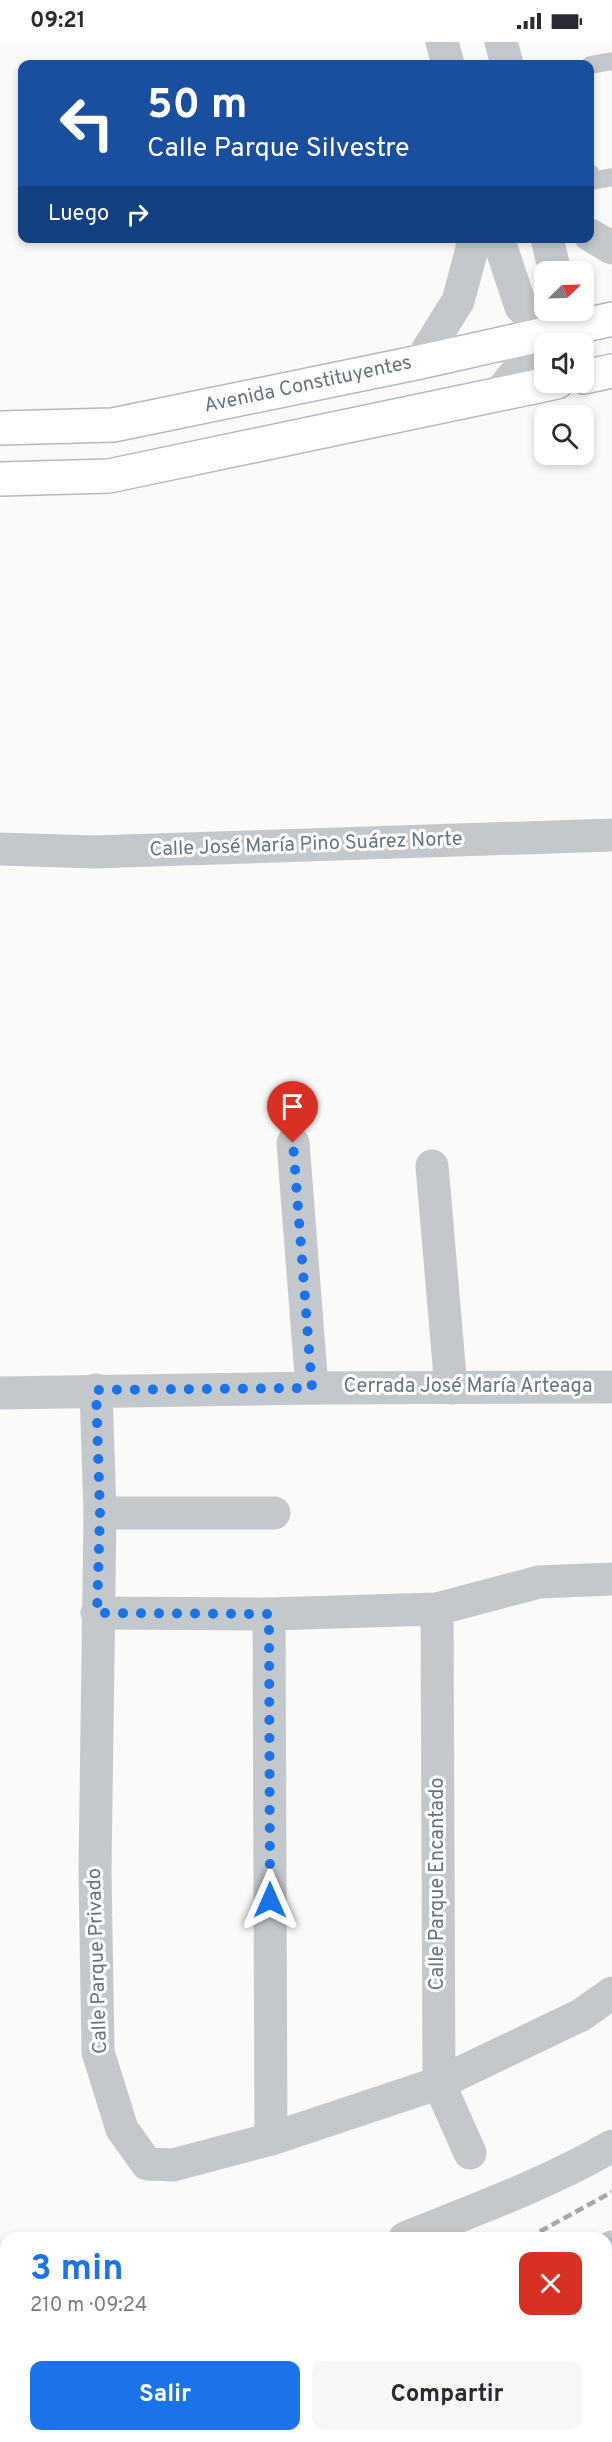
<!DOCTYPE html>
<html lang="es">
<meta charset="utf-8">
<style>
body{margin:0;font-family:Overpass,sans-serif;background:#f7f7f7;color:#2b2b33;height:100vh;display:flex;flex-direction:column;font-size:22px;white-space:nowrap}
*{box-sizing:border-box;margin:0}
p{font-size:20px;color:#7c7c81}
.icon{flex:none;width:33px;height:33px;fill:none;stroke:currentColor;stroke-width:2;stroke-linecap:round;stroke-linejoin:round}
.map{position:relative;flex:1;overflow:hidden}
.details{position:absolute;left:0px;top:2190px;width:612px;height:210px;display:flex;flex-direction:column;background:#fff;border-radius:18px 18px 0 0;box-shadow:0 3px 9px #0003}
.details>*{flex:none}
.top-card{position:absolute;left:18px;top:18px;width:576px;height:183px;border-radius:12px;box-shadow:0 3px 9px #0003;background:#1a4fa0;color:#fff;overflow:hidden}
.needle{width:39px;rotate:67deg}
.buttons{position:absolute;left:534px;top:219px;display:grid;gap:12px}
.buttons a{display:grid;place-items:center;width:60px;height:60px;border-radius:12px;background:#fff;box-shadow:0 3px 9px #0003;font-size:30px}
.pin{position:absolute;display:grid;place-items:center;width:51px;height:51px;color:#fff;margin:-62px -26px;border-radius:50% 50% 50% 0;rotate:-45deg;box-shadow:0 0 6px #0007}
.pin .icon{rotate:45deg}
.me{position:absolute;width:66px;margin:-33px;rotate:0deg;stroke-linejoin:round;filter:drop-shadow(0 0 4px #0008)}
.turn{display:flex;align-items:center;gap:21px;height:126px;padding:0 30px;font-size:27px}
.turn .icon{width:78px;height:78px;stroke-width:2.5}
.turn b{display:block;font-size:42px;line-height:51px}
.then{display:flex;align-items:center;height:57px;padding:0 30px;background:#0003;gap:12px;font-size:22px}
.round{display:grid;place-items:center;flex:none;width:63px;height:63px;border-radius:12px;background:#f7f7f7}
.headline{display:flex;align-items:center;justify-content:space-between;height:102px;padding:0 30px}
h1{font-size:36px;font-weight:700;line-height:45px;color:#1a73e8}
.cta{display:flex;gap:12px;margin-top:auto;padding:12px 30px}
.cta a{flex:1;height:69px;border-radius:12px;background:#1a73e8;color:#fff;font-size:24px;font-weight:700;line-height:69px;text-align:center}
.cta a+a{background:#f7f7f7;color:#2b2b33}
.status{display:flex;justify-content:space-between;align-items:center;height:42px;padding:0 30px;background:#fff;direction:ltr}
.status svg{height:16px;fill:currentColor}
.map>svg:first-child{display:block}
.building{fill:#aab3b9;stroke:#dcdcda;stroke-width:1.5}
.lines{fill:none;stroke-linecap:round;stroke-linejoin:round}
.secondary-casing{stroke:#b3babf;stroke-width:36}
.service{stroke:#c3c8cc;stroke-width:18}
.minor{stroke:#c3c8cc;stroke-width:33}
.tertiary{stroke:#c3c8cc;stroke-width:33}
.secondary{stroke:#fff;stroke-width:33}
.rail{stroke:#a2aab0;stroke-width:4.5;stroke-dasharray:9 4.5;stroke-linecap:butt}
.route{stroke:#1a73e8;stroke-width:10;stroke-dasharray:0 18}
.labels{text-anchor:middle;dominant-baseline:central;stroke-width:6;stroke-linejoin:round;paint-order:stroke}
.street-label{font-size:20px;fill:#657683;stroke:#fff}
</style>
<div class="status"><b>09:21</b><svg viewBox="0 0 49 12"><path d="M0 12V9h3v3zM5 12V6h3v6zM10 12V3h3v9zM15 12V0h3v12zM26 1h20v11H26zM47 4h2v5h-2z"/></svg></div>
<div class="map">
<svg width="612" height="2400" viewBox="0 0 612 2400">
<rect width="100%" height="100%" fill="#fafaf8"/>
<g class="building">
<polygon points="612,2222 612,2350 606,2352 606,2225"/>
<polygon points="107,2394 461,2394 441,2400 97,2400 96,2397"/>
</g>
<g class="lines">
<defs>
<g id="secondary">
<polyline points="584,335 612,329"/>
<polyline points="0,386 113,383 420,320 612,277"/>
<polyline points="0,437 109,434 557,340"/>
</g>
</defs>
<use href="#secondary" class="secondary-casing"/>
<g class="service">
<polyline points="590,23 612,19"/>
<polyline points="590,131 592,139 612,135"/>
<polyline points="606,2388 612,2386"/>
<polyline points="562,2400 584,2394"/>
</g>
<g class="minor">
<polyline points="0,807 93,810 612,793"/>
<polyline points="293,1101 312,1346"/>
<polyline points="432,1124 451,1346"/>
<polyline points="96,1348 100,1471 95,1829 98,2010 122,2087 147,2122 173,2123 271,2097 439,2041 581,1973 612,1951"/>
<polyline points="0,1351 312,1346 612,1345"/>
<polyline points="100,1471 274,1471"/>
<polyline points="437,1567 439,2041 470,2111"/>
<polyline points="97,1571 269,1572 437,1567 539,1540 612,1537"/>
<polyline points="269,1572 271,2097"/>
<path d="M405 2196C474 2168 547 2142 612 2104"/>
<polyline points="606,2208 612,2205"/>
<polyline points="0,2268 6,2268"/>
<polyline points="0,2351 6,2351"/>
</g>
<g class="tertiary">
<polyline points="442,0 448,22"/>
<polyline points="501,0 507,22"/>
<polyline points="590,193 612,206"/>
<polyline points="498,196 521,265 562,302"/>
<polyline points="547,196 555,230"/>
<polyline points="420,320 458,259 472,207 472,196"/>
<polyline points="498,353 549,290 553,273"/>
</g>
<use href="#secondary" class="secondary"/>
<g class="rail">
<polyline points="528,2196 612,2150"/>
<polyline points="0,2322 6,2322"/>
</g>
</g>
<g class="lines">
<polyline class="route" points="270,1858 269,1572 97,1571 100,1471 96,1348 312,1346 293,1101"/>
</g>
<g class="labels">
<g class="street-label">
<text transform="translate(308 343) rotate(-12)">Avenida Constituyentes</text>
<text transform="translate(306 803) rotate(-2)">Calle José María Pino Suárez Norte</text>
<text x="468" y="1345">Cerrada José María Arteaga</text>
<text transform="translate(438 1842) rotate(-90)">Calle Parque Encantado</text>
<text transform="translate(98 1919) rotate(-92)">Calle Parque Privado</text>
</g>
</g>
</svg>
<div class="buttons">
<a><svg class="needle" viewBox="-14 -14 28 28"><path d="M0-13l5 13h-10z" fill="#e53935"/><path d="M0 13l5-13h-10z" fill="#7c7c81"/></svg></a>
<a><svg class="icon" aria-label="sound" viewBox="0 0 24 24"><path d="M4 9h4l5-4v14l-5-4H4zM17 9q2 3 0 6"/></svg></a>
<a><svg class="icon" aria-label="search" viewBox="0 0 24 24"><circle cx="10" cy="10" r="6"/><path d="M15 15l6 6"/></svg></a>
</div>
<div class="pin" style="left:293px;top:1101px;background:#d93025"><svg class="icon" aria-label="arrive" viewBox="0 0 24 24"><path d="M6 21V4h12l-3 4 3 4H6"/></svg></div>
<svg class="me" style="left:270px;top:1858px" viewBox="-20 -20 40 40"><path d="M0-17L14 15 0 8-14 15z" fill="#1a73e8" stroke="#fff" stroke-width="4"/></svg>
<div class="top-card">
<div class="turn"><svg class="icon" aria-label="left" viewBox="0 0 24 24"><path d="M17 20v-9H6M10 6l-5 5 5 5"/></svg><div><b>50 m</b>Calle Parque Silvestre</div></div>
<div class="then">Luego<svg class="icon" aria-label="right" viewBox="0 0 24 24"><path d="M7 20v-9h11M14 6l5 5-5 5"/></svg></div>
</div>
<section class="details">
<div class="headline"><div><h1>3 min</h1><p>210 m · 09:24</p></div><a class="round" style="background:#d93025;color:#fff"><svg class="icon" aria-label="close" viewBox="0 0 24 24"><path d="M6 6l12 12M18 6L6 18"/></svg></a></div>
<div class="cta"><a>Salir</a><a>Compartir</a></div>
</section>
</div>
